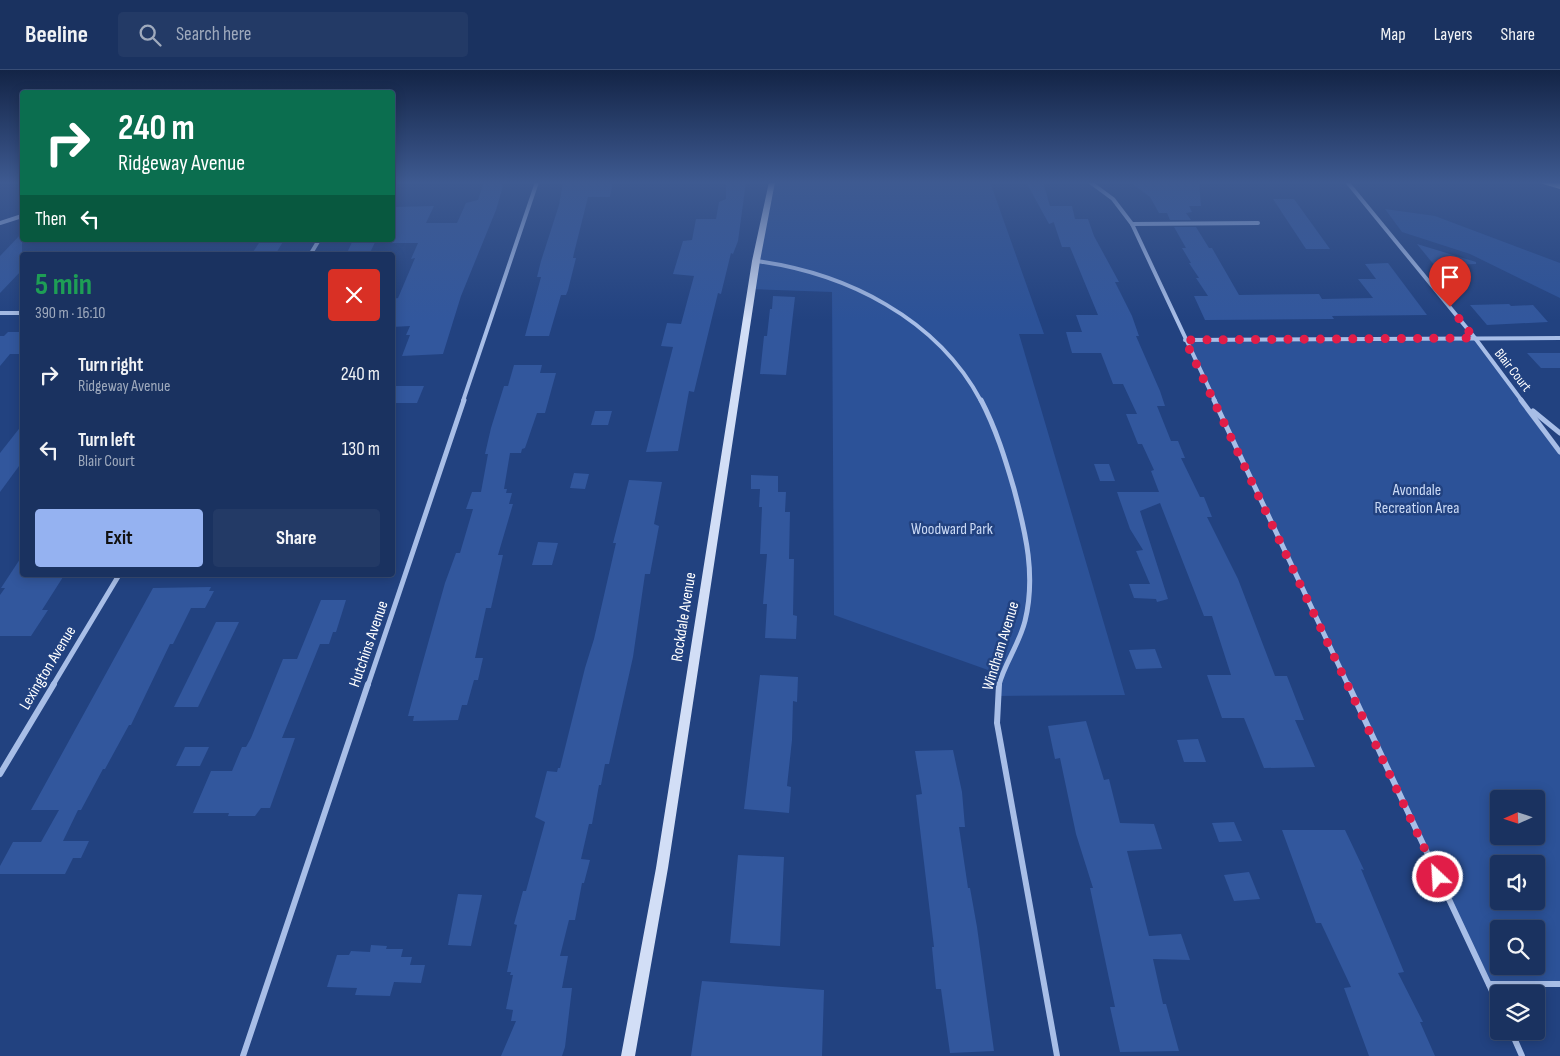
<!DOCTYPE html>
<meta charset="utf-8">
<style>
body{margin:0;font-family:"Sofia Sans Condensed",sans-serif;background:#233a66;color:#f1f3f6;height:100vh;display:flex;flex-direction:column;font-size:19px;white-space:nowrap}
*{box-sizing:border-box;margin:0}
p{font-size:16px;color:#9faabd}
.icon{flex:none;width:28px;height:28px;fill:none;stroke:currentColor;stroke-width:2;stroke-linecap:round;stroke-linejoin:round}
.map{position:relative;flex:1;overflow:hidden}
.details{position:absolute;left:20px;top:182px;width:375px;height:325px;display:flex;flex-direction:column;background:#1a3260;border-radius:5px;box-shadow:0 2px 12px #0003,0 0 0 1px #384d75}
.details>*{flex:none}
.top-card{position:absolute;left:20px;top:20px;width:375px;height:152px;border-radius:5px;box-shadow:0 2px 12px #0003,0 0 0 1px #384d75;background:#0b6e4f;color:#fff;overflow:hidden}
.needle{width:32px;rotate:267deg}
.controls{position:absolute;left:1490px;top:720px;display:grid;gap:10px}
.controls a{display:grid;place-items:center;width:55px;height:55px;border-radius:5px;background:#1a3260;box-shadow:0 2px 12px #0003,0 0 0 1px #384d75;font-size:25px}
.pin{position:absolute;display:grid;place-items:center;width:42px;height:42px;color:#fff;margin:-51px -21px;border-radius:50% 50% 50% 0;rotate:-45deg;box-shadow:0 0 5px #0007}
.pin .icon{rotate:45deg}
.me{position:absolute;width:55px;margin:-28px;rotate:335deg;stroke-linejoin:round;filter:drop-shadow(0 0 4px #0008)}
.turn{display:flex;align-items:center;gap:18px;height:105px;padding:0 15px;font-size:22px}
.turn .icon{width:65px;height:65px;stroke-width:2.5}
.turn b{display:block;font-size:35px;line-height:42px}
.then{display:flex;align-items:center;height:48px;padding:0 15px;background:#0003;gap:10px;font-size:19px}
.round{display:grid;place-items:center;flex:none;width:52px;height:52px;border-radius:5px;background:#233a66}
.summary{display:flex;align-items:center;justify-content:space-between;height:85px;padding:0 15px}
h1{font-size:30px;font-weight:700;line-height:38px;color:#1e9e55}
.action{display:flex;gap:10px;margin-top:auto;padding:10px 15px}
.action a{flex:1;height:58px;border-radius:5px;background:#95b2f1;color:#111;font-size:20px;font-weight:700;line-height:58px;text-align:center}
.action a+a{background:#233a66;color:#f1f3f6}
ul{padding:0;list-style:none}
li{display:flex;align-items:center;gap:15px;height:75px;padding:0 15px}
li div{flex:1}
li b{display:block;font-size:19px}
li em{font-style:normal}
header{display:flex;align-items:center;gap:30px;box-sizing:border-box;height:70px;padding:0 25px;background:#1a3260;border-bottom:1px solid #384d75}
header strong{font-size:24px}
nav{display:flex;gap:28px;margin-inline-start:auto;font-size:18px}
.search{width:350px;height:45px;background:#233a66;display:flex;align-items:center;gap:12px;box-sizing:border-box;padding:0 18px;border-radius:5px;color:#9faabd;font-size:19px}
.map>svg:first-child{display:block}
.green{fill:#2c5298;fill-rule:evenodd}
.building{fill:#32579d}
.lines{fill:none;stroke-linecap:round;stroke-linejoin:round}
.street-far2{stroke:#a8bee7;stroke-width:4}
.street-far1{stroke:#a8bee7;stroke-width:5}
.street{stroke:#a8bee7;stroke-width:6}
.secondary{fill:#d2def6;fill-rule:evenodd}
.highway{fill:#fff;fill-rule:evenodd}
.route{stroke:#e11d48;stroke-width:9;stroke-dasharray:0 16.2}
.labels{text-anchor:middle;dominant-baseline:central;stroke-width:5;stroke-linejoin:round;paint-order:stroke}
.far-street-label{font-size:14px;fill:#fff;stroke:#224280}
.park-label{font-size:16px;fill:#cbdaf5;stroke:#224280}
.street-label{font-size:16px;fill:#fff;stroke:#224280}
</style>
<header>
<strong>Beeline</strong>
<div class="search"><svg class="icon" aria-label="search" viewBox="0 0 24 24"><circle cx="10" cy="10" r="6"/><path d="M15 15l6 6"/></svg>Search here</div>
<nav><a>Map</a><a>Layers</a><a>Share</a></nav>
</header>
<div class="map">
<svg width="1560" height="986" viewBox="0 0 1560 986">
<rect width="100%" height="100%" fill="#224280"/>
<g class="green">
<polygon points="772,112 990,112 1044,264 1019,264 1125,625 998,626 1002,605 834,545 832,222 752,219"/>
<polygon points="1385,139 1435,146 1560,193 1560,228 1470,184 1402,162"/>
<path d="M1475 268 1560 382V914H1489L1185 270ZM1499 729H1536V766H1499ZM1499 794H1536V831H1499ZM1499 859H1536V896H1499Z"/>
</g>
<g class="building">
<polygon points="484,112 502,113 503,116 496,140 461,226 443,284 402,286 410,265 406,265 410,256 392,257 392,229 398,228 415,188 411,189 418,173 392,173 392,137 434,136 426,153 457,153 466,133 478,130"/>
<polygon points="613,112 610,127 588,127 574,183 573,188 576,188 568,220 566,225 561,225 549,266 525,266 541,207 537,207 541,191 559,135 563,113"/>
<polygon points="726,112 746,112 738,171 733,184 731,183 721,224 718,223 694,322 689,321 678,381 646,382 673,277 661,276 667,253 681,254 694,206 673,204 683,171 692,170 696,149 716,149 719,132 726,129"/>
<polygon points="1026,112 1043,112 1050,136 1072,136 1075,149 1088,149 1094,166 1119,212 1115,212 1132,246 1139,266 1136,266 1160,321 1165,336 1157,336 1171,371 1178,371 1185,388 1181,388 1200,427 1204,427 1212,447 1207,447 1238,509 1275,606 1287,606 1304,650 1295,650 1315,697 1264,698 1244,648 1222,648 1207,605 1231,605 1212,546 1204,546 1160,433 1140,441 1168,529 1157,532 1156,529 1134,528 1129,514 1150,514 1136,481 1143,480 1130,459 1117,422 1159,422 1151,401 1154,400 1142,374 1138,374 1126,344 1137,344 1123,314 1113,314 1101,283 1072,283 1066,262 1082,262 1076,245 1098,245 1070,177 1062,177 1053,150 1054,152 1049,154"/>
<polygon points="1130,112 1199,112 1201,136 1189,136 1192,142 1186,143 1191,150 1170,150 1167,143 1159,143 1150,127"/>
<polygon points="1273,129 1294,129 1330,179 1306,179"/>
<polygon points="1174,157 1196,157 1209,178 1212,178 1239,225 1319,224 1322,229 1373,228 1358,209 1376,209 1365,194 1388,193 1427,245 1332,246 1334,249 1205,250 1194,226 1208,226 1196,208 1199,208 1189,193 1191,193 1182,178 1186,178"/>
<polygon points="22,163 22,200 0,223 0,186"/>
<polygon points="261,170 284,170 275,185 251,185"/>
<polygon points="353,170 376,170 369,185 346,185"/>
<polygon points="1417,174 1476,192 1476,194 1435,196"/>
<polygon points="773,226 795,227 786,305 760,304 764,266 767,266 770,239 772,239"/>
<polygon points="1509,234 1511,236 1533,235 1548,252 1487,255 1470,235"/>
<polygon points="8,262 22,262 22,284 10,284 0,296 0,266 4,266"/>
<polygon points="1527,283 1560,283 1560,298 1541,298"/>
<polygon points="514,295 542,295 540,303 556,303 545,343 537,343 525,378 522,379 521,383 510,383 504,419 507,419 506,423 512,423 509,434 513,434 498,485 503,485 491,538 486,538 475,588 483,588 478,610 474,610 467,635 462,635 458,650 413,651 414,646 408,646 420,602 445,513 456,483 460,483 473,439 466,439 472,422 481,422 488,384 485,384 491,358 504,316 508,316"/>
<polygon points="392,316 424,316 417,333 392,333"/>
<polygon points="595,341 612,341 608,355 591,355"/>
<polygon points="22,355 22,392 0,422 0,383"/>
<polygon points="1094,394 1109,394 1115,411 1100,411"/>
<polygon points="574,403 589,404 585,419 570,418"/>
<polygon points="751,405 778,406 778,422 786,422 785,442 790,442 789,489 794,489 793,545 797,546 796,569 765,568 767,534 763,534 767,484 760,484 762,437 759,437 760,419 751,419"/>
<polygon points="629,410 662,412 654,454 659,456 650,504 645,504 633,587 609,694 605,694 601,715 599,715 592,754 589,754 581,789 590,790 584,813 582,813 575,850 569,850 560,886 568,886 562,918 572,918 565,977 562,986 501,986 516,951 511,951 513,940 506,939 513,905 510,905 511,902 507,902 517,855 514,854 523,821 526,821 545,752 535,747 547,701 557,702 558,698 560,698 585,598 594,569 616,473 613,473"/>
<polygon points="538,472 558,473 552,495 532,495"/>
<polygon points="22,486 22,507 63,507 42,540 48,540 31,566 0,566 0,525 5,518 1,518"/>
<polygon points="211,517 209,521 214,521 205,538 191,538 173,574 170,574 131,655 129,655 105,699 103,699 81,740 78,740 63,771 89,771 81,788 73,788 65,804 0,804 0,796 13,772 41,772 59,740 31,740 153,518"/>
<polygon points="321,530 346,530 336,562 333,562 329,574 320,574 282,668 295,668 270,738 261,738 255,746 228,746 229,743 193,743 211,701 232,701 242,677 246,677 251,668 283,589 297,589"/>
<polygon points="216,552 239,552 198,637 174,637"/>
<polygon points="1155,579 1162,598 1136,599 1129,580"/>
<polygon points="760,605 798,607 797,632 793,631 792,670 787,716 791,717 789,743 744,739"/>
<polygon points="1086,651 1104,710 1109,709 1120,753 1154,754 1162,779 1127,781 1149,866 1181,864 1190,890 1153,889 1163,934 1166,934 1179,981 1120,982 1110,937 1115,937 1090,818 1093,818 1076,764 1060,688 1055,689 1048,656"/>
<polygon points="1198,669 1206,692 1184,692 1177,670"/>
<polygon points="185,677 209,677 200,696 176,696"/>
<polygon points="953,680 962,722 965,757 959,757 968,818 970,818 977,857 994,981 950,983 941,919 936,919 932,877 934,877 916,725 922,724 915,681"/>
<polygon points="1234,752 1242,771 1219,772 1212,753"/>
<polygon points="1282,760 1345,760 1364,800 1361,799 1404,902 1398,903 1423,952 1420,952 1435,986 1369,986 1344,918 1351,917 1321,853 1316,853"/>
<polygon points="738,785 784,787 780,876 730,873"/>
<polygon points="1249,802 1260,829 1234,831 1224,805"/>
<polygon points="458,824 482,825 471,876 448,875"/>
<polygon points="371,875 387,876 386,879 403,879 401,887 412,887 410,895 425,895 421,913 394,912 390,926 355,925 357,918 327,917 337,885 349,885 351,881 370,882"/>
<polygon points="702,911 824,920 822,986 691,986"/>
</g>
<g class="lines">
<g class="street-far2">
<polyline points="1090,112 1113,129 1132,154 1215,331"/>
<polyline points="1348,113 1475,268 1522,331"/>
<polyline points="0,153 22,146"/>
<polyline points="1132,154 1258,153"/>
<polyline points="310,185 319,170"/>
<path d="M756 191C846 203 937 248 981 331"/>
<polyline points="0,243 22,243"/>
<polyline points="1185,270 1560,268"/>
<polyline points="463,331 537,112"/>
</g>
<g class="street-far1">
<path d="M981 330C996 359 1005 388 1014 419 1026 464 1036 506 1025 551 1019 575 1004 594 999 615"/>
<polyline points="1214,330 1348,615"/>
<polyline points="1521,330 1560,382"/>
<polyline points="1533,341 1560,363"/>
<polyline points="53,615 119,505"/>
<polyline points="368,615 464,330"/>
</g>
<g class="street">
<polyline points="999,614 997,653 1057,986"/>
<polyline points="1348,614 1499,936"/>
<polyline points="0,704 54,614"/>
<polyline points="1489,914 1560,914"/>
<polyline points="1511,961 1522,986"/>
<polyline points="243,986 368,614"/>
</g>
<polygon class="secondary" points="769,112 775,112 760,191 668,798 635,986 621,986 656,798 752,191"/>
<polygon class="highway" points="1541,112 1560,113 1560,119 1543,114"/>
</g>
<linearGradient id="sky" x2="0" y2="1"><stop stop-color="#132446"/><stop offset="0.45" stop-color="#3e5a91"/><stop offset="1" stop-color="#3e5a91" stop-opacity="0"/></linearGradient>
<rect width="1560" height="250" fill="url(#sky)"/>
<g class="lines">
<polyline class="route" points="1438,807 1185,270 1474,268 1450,237"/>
</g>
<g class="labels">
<g class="far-street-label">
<text transform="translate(1513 300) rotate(52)">Blair Court</text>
</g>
<g class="park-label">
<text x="1417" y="420">Avondale<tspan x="1417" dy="18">Recreation Area</tspan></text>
<text x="952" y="459">Woodward Park</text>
</g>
<g class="street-label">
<text transform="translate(684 547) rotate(-81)">Rockdale Avenue</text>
<text transform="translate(369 574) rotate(-71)">Hutchins Avenue</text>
<text transform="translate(1001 576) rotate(-73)">Windham Avenue</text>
<text transform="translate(48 598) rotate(-59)">Lexington Avenue</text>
</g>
</g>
</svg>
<div class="controls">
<a><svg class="needle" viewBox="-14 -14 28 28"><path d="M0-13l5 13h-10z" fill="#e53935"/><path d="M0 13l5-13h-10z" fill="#9faabd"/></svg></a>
<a><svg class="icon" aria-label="sound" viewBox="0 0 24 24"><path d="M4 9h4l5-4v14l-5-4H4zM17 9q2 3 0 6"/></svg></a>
<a><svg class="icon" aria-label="search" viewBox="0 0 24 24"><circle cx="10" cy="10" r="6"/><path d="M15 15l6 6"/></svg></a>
<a><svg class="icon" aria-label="layers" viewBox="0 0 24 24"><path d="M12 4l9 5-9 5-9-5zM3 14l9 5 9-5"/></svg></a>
</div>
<div class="pin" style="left:1450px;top:237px;background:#d93025"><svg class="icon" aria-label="arrive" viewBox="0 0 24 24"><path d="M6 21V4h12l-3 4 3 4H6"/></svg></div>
<svg class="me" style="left:1438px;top:807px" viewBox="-20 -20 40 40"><circle r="17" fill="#e11d48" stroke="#fff" stroke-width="3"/><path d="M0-11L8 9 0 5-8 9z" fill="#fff"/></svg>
<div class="top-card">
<div class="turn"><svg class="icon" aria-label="right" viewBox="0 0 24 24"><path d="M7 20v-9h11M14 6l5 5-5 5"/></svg><div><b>240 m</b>Ridgeway Avenue</div></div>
<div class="then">Then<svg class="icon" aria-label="left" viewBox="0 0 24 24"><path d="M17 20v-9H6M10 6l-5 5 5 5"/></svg></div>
</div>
<section class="details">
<div class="summary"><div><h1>5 min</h1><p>390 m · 16:10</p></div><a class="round" style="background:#d93025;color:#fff"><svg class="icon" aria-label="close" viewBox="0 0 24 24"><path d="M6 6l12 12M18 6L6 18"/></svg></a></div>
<ul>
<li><svg class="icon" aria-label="right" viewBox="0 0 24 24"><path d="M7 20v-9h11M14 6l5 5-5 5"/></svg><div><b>Turn right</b><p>Ridgeway Avenue</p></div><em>240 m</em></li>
<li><svg class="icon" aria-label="left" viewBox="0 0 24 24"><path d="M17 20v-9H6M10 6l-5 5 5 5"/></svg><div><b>Turn left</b><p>Blair Court</p></div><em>130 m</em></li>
</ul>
<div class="action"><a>Exit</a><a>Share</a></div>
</section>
</div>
